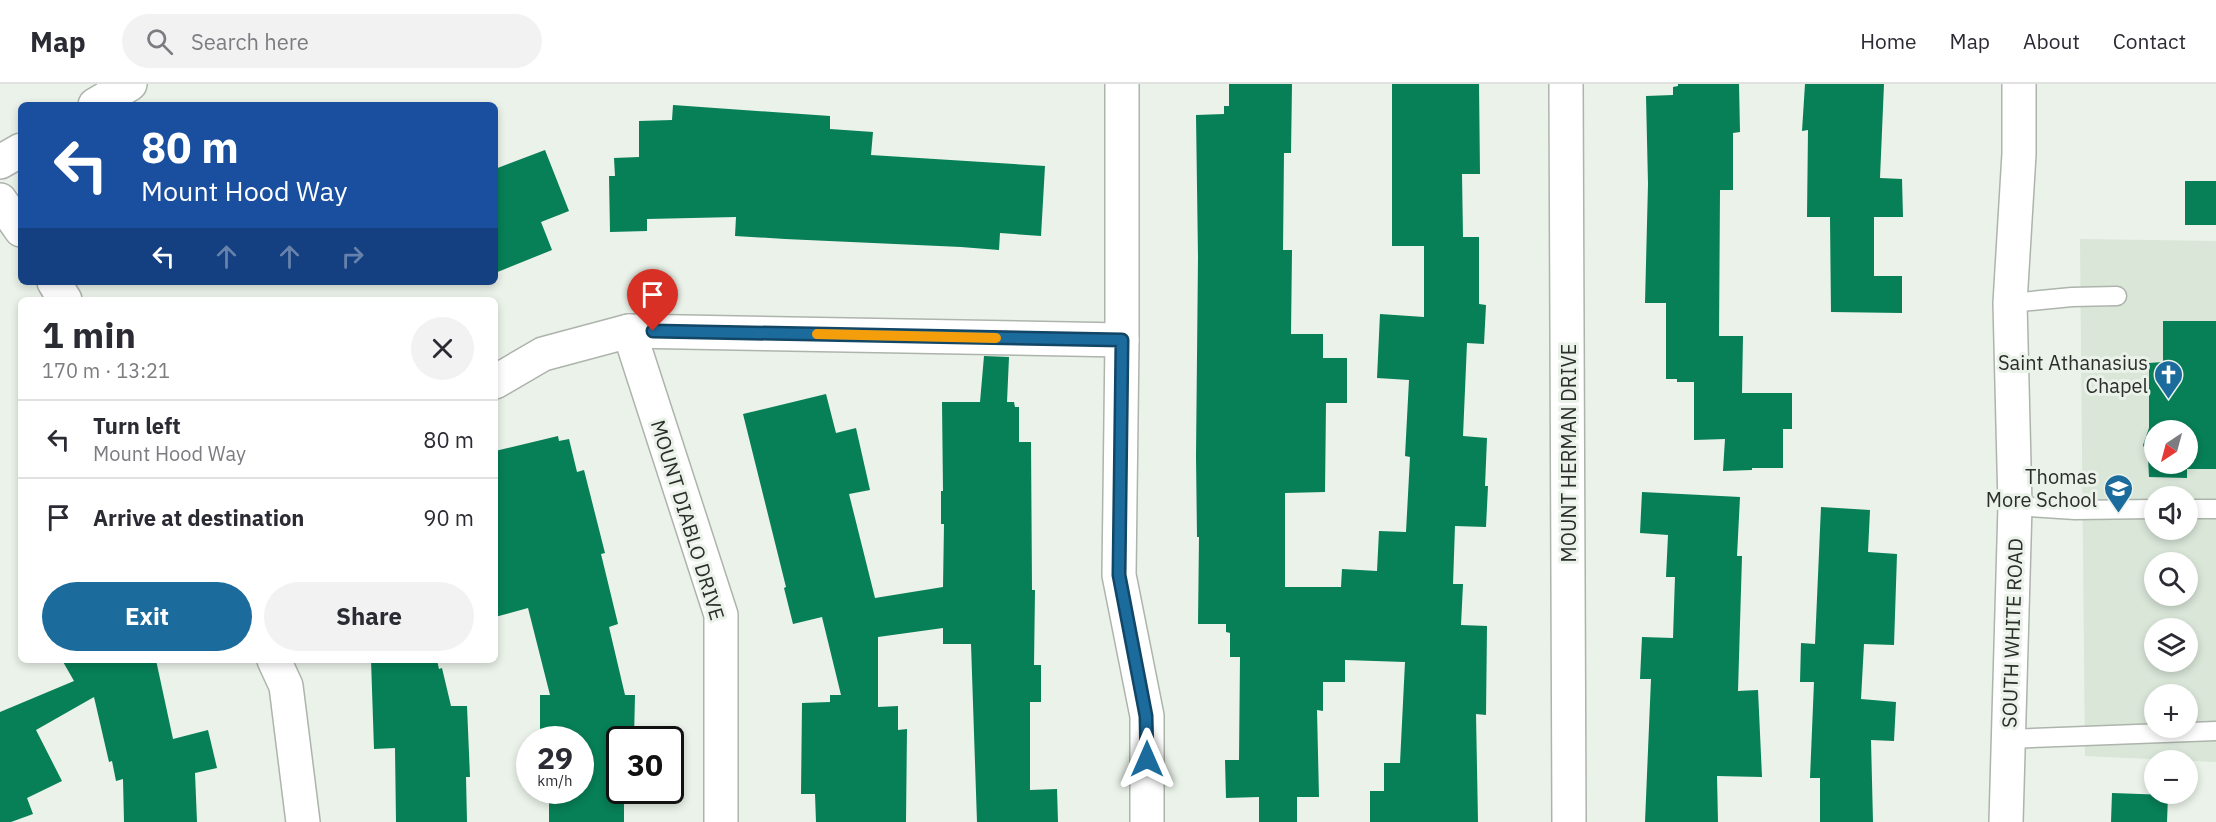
<!DOCTYPE html>
<meta charset="utf-8">
<style>
body{margin:0;font-family:"IBM Plex Sans",sans-serif;background:#f2f2f3;color:#2b2b33;height:100vh;display:flex;flex-direction:column;font-size:22px;white-space:nowrap}
*{box-sizing:border-box;margin:0}
p{font-size:20px;color:#7c7c81}
.icon{flex:none;width:33px;height:33px;fill:none;stroke:currentColor;stroke-width:2;stroke-linecap:round;stroke-linejoin:round}
.map{position:relative;flex:1;overflow:hidden}
.drawer{position:absolute;left:18px;top:213px;width:480px;height:366px;display:flex;flex-direction:column;background:#fff;border-radius:9px;box-shadow:0 3px 9px #0003}
.drawer>*{flex:none}
.top-card{position:absolute;left:18px;top:18px;width:480px;height:183px;border-radius:9px;box-shadow:0 3px 9px #0003;background:#1a4fa0;color:#fff;overflow:hidden}
.needle{width:39px;rotate:216deg}
.buttons{position:absolute;left:2144px;top:336px;display:grid;gap:12px}
.buttons a{display:grid;place-items:center;width:54px;height:54px;border-radius:50%;background:#fff;box-shadow:0 3px 9px #0003;font-size:30px}
.speed{position:absolute;left:516px;top:642px;display:flex;gap:12px;font-size:30px;font-weight:700;text-align:center}
.speed>*{display:grid;place-content:center;width:78px;height:78px;border-radius:50%;background:#fff;box-shadow:0 3px 9px #0003;line-height:1}
.speed small{font-size:15px;font-weight:400}
.speed .limit{border:3px solid #111;border-radius:9px;background:#fff;color:#111}
.pin{position:absolute;display:grid;place-items:center;width:51px;height:51px;color:#fff;margin:-62px -26px;border-radius:50% 50% 50% 0;rotate:-45deg;box-shadow:0 0 6px #0007}
.pin .icon{rotate:45deg}
.me{position:absolute;width:66px;margin:-33px;rotate:0deg;stroke-linejoin:round;filter:drop-shadow(0 0 4px #0008)}
.turn{display:flex;align-items:center;gap:21px;height:126px;padding:0 24px;font-size:27px}
.turn .icon{width:78px;height:78px;stroke-width:2.5}
.turn b{display:block;font-size:42px;line-height:51px}
.lanes{display:flex;align-items:center;height:57px;padding:0 24px;background:#0003;justify-content:center;gap:30px;direction:ltr}
.lanes .off{opacity:.35}
.round{display:grid;place-items:center;flex:none;width:63px;height:63px;border-radius:32px;background:#f2f2f3}
.summary{display:flex;align-items:center;justify-content:space-between;height:102px;padding:0 24px}
h1{font-size:36px;font-weight:700;line-height:45px}
.button{display:flex;gap:12px;margin-top:auto;padding:12px 24px}
.button a{flex:1;height:69px;border-radius:36px;background:#1b6b9d;color:#fff;font-size:24px;font-weight:700;line-height:69px;text-align:center}
.button a+a{background:#f2f2f3;color:#2b2b33}
ul{padding:0;list-style:none}
li{display:flex;align-items:center;gap:18px;height:78px;padding:0 24px;border-top:2px solid #e1e1e2}
li div{flex:1}
li b{display:block;font-size:22px}
li em{font-style:normal}
header{display:flex;align-items:center;gap:36px;box-sizing:border-box;height:84px;padding:0 30px;background:#fff;border-bottom:2px solid #e1e1e2}
header strong{font-size:28px}
nav{display:flex;gap:33px;margin-inline-start:auto;font-size:21px}
.search{width:420px;height:54px;background:#f2f2f3;display:flex;align-items:center;gap:15px;box-sizing:border-box;padding:0 21px;border-radius:33px;color:#7c7c81;font-size:22px}
.map>svg:first-child{display:block}
.built{fill:#d9e6d8;fill-rule:evenodd}
.building{fill:#077f57;fill-rule:evenodd}
.lines{fill:none;stroke-linecap:round;stroke-linejoin:round}
.service-casing{stroke:#adb4ac;stroke-width:21}
.minor-casing{stroke:#adb4ac;stroke-width:36}
.secondary-casing{stroke:#adb4ac;stroke-width:36}
.service{stroke:#fff;stroke-width:18}
.minor{stroke:#fff;stroke-width:33}
.secondary{stroke:#fff;stroke-width:33}
.route-casing{stroke:#124666;stroke-width:15}
.route{stroke:#1b6b9d;stroke-width:10}
.slow{stroke:#f59e0b;stroke-width:10}
.labels{text-anchor:middle;dominant-baseline:central;stroke-width:6;stroke-linejoin:round;paint-order:stroke}
.poi-label{font-size:20px;fill:#2b2e2b;stroke:#eaf2e9;text-anchor:end}
.street-label{font-size:20px;fill:#2b2e2b;stroke:#eaf2e9}
</style>
<header>
<strong>Map</strong>
<div class="search"><svg class="icon" aria-label="search" viewBox="0 0 24 24"><circle cx="10" cy="10" r="6"/><path d="M15 15l6 6"/></svg>Search here</div>
<nav><a>Home</a><a>Map</a><a>About</a><a>Contact</a></nav>
</header>
<div class="map">
<svg width="2216" height="738" viewBox="0 0 2216 738">
<rect width="100%" height="100%" fill="#eaf2e9"/>
<path class="built" d="M2080 155 2216 157V678L2085 672ZM2154 346H2187V380H2154ZM2154 412H2187V446H2154ZM2154 478H2187V512H2154ZM2154 544H2187V578H2154ZM2154 610H2187V644H2154Z"/>
<g class="building">
<polygon points="1229,0 1292,0 1291,69 1284,69 1283,166 1292,166 1291,250 1323,250 1323,274 1347,274 1347,319 1326,319 1325,408 1285,409 1285,503 1341,503 1342,485 1377,487 1379,447 1406,448 1410,373 1405,372 1409,296 1377,294 1380,230 1424,233 1424,162 1392,162 1392,0 1479,0 1480,90 1462,90 1463,153 1479,153 1479,220 1486,221 1484,260 1467,259 1463,352 1487,354 1485,402 1488,402 1486,443 1455,442 1453,500 1463,500 1461,541 1487,542 1486,631 1476,630 1478,738 1370,738 1370,707 1384,707 1384,679 1400,679 1405,578 1345,576 1345,598 1323,598 1323,627 1317,626 1319,713 1297,713 1297,738 1259,738 1259,713 1226,714 1225,676 1239,676 1240,573 1230,573 1230,549 1226,548 1226,540 1198,540 1199,453 1197,453 1196,372 1198,173 1196,31 1224,30 1224,22 1229,22"/>
<polygon points="1678,0 1739,0 1740,48 1733,49 1733,106 1720,106 1719,252 1743,252 1742,309 1792,309 1792,345 1783,345 1783,384 1752,384 1752,386 1723,387 1725,355 1694,356 1694,298 1677,298 1677,295 1666,295 1666,219 1645,219 1648,100 1646,12 1673,11 1673,3 1678,2"/>
<polygon points="1805,0 1884,0 1880,94 1902,95 1903,133 1874,133 1874,192 1902,192 1902,229 1831,228 1830,133 1807,133 1808,46 1802,47"/>
<polygon points="673,21 830,32 830,45 873,48 871,71 1045,82 1041,152 1000,149 999,166 961,163 785,155 735,152 736,133 647,135 647,147 610,148 609,92 615,92 614,74 639,73 639,37 672,36"/>
<polygon points="545,66 569,127 541,138 552,166 495,189 495,85"/>
<rect x="2185" y="97" width="31" height="44"/>
<path d="M2163 237H2216V385H2187V394L2149 393 2148 373 2143 361 2149 344V279L2163 278ZM2154 346H2187V380H2154Z"/>
<polygon points="984,272 1009,273 1007,318 1014,318 1015,323 1019,323 1019,358 1031,358 1032,506 1035,506 1034,581 1041,581 1041,618 1030,618 1030,706 1057,705 1058,738 977,738 971,560 943,560 943,544 878,553 878,623 898,622 898,646 907,645 906,738 816,738 815,710 801,710 802,619 830,618 830,611 841,611 822,533 793,540 784,504 786,503 743,330 826,310 836,349 856,344 870,406 849,410 875,514 943,503 944,440 941,440 941,407 943,407 942,318 980,318"/>
<polygon points="558,352 559,357 569,355 577,388 584,386 605,469 601,470 618,540 609,543 625,611 635,611 634,655 620,656 620,706 624,706 624,738 549,738 549,706 580,706 580,656 540,656 540,611 550,611 528,524 495,533 495,367"/>
<polygon points="1642,408 1740,413 1737,472 1742,472 1738,607 1758,606 1762,693 1717,692 1718,738 1645,738 1651,595 1640,595 1642,553 1673,554 1675,493 1666,493 1668,451 1640,449"/>
<polygon points="1821,423 1870,426 1868,468 1897,470 1894,561 1864,560 1861,615 1896,618 1894,657 1871,656 1873,738 1820,738 1820,694 1810,694 1814,598 1800,598 1801,559 1815,560"/>
<polygon points="62,576 156,576 173,655 208,646 217,684 195,689 197,738 124,738 123,695 116,697 112,677 109,678 94,613 36,646 62,697 27,714 33,730 11,738 0,738 0,628 74,597"/>
<polygon points="371,576 437,576 439,585 442,584 451,622 467,622 470,693 466,693 467,738 396,738 395,664 374,665"/>
<polygon points="2112,709 2168,711 2167,738 2111,738"/>
</g>
<g class="lines">
<defs>
<g id="service">
<polyline points="2010,219 2072,213 2117,212"/>
<polyline points="2015,422 2075,426 2154,425"/>
<polyline points="2187,425 2216,425"/>
<polyline points="2009,655 2216,647"/>
</g>
<g id="minor">
<polyline points="1122,0 1122,256 1119,491 1147,632 1147,738"/>
<polyline points="1566,0 1569,738"/>
<polyline points="95,21 130,0"/>
<polyline points="0,78 21,66"/>
<polyline points="0,116 21,146"/>
<polyline points="54,198 65,216"/>
<polyline points="629,247 721,531 721,738"/>
<polyline points="495,298 543,270 629,247 1122,256"/>
<polyline points="274,576 286,602 303,738"/>
</g>
<polyline id="secondary" points="2006,738 2015,422 2010,219 2019,70 2019,0"/>
</defs>
<use href="#service" class="service-casing"/>
<use href="#minor" class="minor-casing"/>
<use href="#secondary" class="secondary-casing"/>
<use href="#service" class="service"/>
<use href="#minor" class="minor"/>
<use href="#secondary" class="secondary"/>
</g>
<g class="lines">
<defs>
<polyline id="route" points="653,247 1122,256 1119,491 1146,632 1147,675"/>
</defs>
<use href="#route" class="route-casing"/>
<use href="#route" class="route"/>
<polyline class="slow" points="817,250 996,254"/>
</g>
<defs>
<symbol id="church-pin" viewBox="-11 -11 22 30"><path d="M0 17L-7.5 6A9.5 9.5 0 1 1 7.5 6Z" fill="#1b6b9d" stroke="#eaf2e9"/><path d="M-1.2-6h2.4v3.5h3.3v2.4h-3.3V6h-2.4V-.1h-3.3v-2.4h3.3Z" fill="#fff"/></symbol>
<symbol id="school-pin" viewBox="-11 -11 22 30"><path d="M0 17L-7.5 6A9.5 9.5 0 1 1 7.5 6Z" fill="#1b6b9d" stroke="#eaf2e9"/><path d="M0-5L7-2L0 1L-7-2ZM-4 1L0 2.5L4 1V4Q0 6-4 4Z" fill="#fff"/></symbol>
</defs>
<g fill-rule="evenodd">
<use href="#church-pin" x="2152" y="274" width="33" height="45"/>
<use href="#school-pin" x="2102" y="388" width="33" height="45"/>
</g>
<g class="labels">
<g class="poi-label">
<text x="2148" y="278">Saint Athanasius<tspan x="2148" dy="23">Chapel</tspan></text>
<text x="2097" y="392">Thomas<tspan x="2097" dy="23">More School</tspan></text>
</g>
<g class="street-label">
<text transform="translate(1568 369) rotate(-90)">MOUNT HERMAN DRIVE</text>
<text transform="translate(688 436) rotate(73)">MOUNT DIABLO DRIVE</text>
<text transform="translate(2012 549) rotate(-88)">SOUTH WHITE ROAD</text>
</g>
</g>
</svg>
<div class="buttons">
<a><svg class="needle" viewBox="-14 -14 28 28"><path d="M0-13l5 13h-10z" fill="#e53935"/><path d="M0 13l5-13h-10z" fill="#7c7c81"/></svg></a>
<a><svg class="icon" aria-label="sound" viewBox="0 0 24 24"><path d="M4 9h4l5-4v14l-5-4H4zM17 9q2 3 0 6"/></svg></a>
<a><svg class="icon" aria-label="search" viewBox="0 0 24 24"><circle cx="10" cy="10" r="6"/><path d="M15 15l6 6"/></svg></a>
<a><svg class="icon" aria-label="layers" viewBox="0 0 24 24"><path d="M12 4l9 5-9 5-9-5zM3 14l9 5 9-5"/></svg></a>
<a>+</a>
<a>−</a>
</div>
<div class="speed"><div>29<small>km/h</small></div><div class="limit">30</div></div>
<div class="pin" style="left:653px;top:247px;background:#d93025"><svg class="icon" aria-label="arrive" viewBox="0 0 24 24"><path d="M6 21V4h12l-3 4 3 4H6"/></svg></div>
<svg class="me" style="left:1147px;top:675px" viewBox="-20 -20 40 40"><path d="M0-17L14 15 0 8-14 15z" fill="#1b6b9d" stroke="#fff" stroke-width="4"/></svg>
<div class="top-card">
<div class="turn"><svg class="icon" aria-label="left" viewBox="0 0 24 24"><path d="M17 20v-9H6M10 6l-5 5 5 5"/></svg><div><b>80 m</b>Mount Hood Way</div></div>
<div class="lanes"><svg class="icon" aria-label="left" viewBox="0 0 24 24"><path d="M17 20v-9H6M10 6l-5 5 5 5"/></svg><svg class="icon off" aria-label="ahead" viewBox="0 0 24 24"><path d="M12 20V5M6 11l6-6 6 6"/></svg><svg class="icon off" aria-label="ahead" viewBox="0 0 24 24"><path d="M12 20V5M6 11l6-6 6 6"/></svg><svg class="icon off" aria-label="right" viewBox="0 0 24 24"><path d="M7 20v-9h11M14 6l5 5-5 5"/></svg></div>
</div>
<section class="drawer">
<div class="summary"><div><h1>1 min</h1><p>170 m · 13:21</p></div><a class="round"><svg class="icon" aria-label="close" viewBox="0 0 24 24"><path d="M6 6l12 12M18 6L6 18"/></svg></a></div>
<ul>
<li><svg class="icon" aria-label="left" viewBox="0 0 24 24"><path d="M17 20v-9H6M10 6l-5 5 5 5"/></svg><div><b>Turn left</b><p>Mount Hood Way</p></div><em>80 m</em></li>
<li><svg class="icon" aria-label="arrive" viewBox="0 0 24 24"><path d="M6 21V4h12l-3 4 3 4H6"/></svg><div><b>Arrive at destination</b></div><em>90 m</em></li>
</ul>
<div class="button"><a>Exit</a><a>Share</a></div>
</section>
</div>
